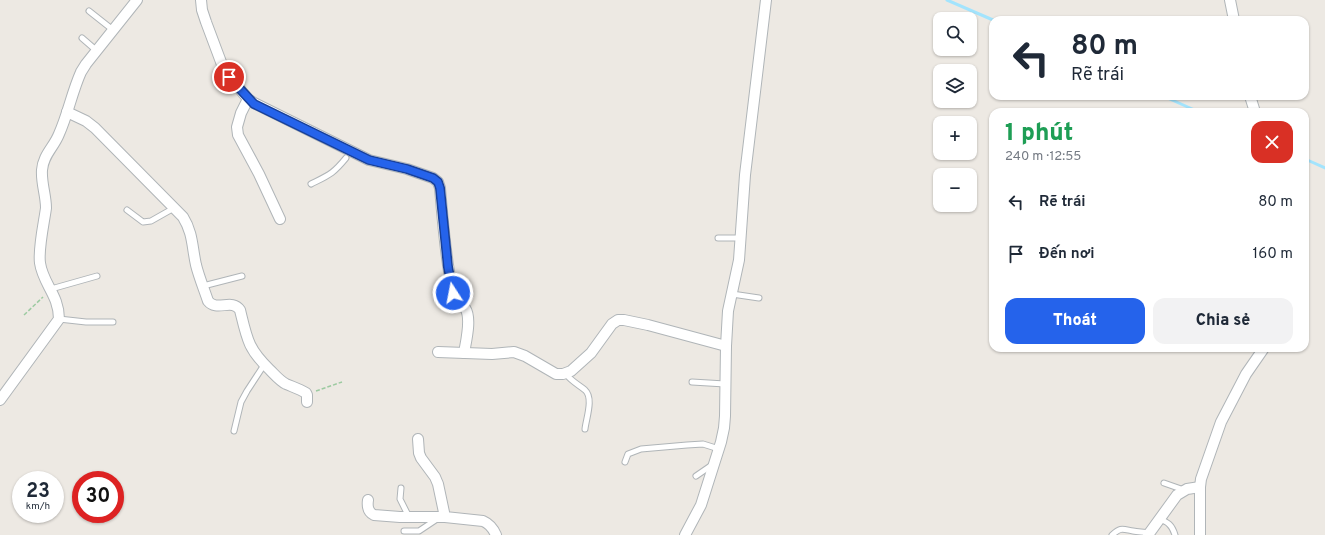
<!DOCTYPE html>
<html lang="vi">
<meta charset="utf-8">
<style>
body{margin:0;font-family:Overpass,sans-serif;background:#f2f2f3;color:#1f2937;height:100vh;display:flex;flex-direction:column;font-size:15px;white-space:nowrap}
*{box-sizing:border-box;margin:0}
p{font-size:13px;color:#747a83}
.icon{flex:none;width:22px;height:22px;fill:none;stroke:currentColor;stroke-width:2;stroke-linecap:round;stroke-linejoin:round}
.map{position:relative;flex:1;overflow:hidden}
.sheet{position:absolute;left:989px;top:108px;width:320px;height:244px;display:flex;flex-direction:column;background:#fff;border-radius:12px;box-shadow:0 1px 3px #0004}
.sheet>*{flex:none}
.banner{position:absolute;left:989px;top:16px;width:320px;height:84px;border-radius:12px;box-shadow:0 1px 3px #0004;background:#fff;color:#1f2937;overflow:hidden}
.fabs{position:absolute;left:933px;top:12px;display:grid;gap:8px}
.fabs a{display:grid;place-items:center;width:44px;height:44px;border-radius:8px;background:#fff;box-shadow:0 1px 3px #0004;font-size:20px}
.speed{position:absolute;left:12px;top:471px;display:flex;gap:8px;font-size:20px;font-weight:700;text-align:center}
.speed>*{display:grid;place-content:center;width:52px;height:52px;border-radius:50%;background:#fff;box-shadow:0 1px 3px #0004;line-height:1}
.speed small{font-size:10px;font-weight:400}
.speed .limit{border:6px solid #d22;background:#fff;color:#111}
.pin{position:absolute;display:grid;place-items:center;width:34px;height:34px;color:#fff;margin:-17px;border:2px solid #fff;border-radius:50%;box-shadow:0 1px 4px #0007}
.me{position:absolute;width:44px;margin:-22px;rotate:349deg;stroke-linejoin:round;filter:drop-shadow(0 0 3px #0008)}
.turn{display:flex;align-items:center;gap:14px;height:84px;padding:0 16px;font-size:18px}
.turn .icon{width:52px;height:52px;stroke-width:2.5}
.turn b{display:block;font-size:28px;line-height:34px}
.round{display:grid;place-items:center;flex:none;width:42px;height:42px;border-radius:12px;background:#f2f2f3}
.summary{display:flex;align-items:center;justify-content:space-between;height:68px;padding:0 16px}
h1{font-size:24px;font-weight:800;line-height:30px;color:#1e9e55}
.primary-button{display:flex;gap:8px;margin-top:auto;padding:8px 16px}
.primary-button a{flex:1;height:46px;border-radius:12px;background:#2563eb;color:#fff;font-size:16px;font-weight:800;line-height:46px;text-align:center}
.primary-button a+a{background:#f2f2f3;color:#1f2937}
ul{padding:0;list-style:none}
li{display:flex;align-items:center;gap:12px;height:52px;padding:0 16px}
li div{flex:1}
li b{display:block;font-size:15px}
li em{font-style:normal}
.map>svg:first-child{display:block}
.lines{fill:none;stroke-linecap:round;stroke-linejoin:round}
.stream{stroke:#a3e4fd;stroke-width:3}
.service-casing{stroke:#b0b5b8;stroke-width:7}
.minor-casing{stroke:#b0b5b8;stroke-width:12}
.path{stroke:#9ccaa1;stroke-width:1.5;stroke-dasharray:4 2;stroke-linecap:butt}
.service{stroke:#fff;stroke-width:5}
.minor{stroke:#fff;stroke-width:10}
.route-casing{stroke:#184099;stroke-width:10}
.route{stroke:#2563eb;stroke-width:7}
</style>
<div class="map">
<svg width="1325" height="535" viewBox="0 0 1325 535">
<rect width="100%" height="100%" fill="#ede9e3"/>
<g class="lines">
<g class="stream">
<polyline points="947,0 993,20"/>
<polyline points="1163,96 1199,112"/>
<polyline points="1305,159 1325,168"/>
</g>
<defs>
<g id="service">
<polyline points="89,11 113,30"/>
<polyline points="82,38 97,51"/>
<path d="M311 184C329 175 333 174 346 158"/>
<polyline points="127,210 143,222 151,221 174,208"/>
<polyline points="718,238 740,238"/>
<polyline points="203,286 242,276"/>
<polyline points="51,289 97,276"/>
<polyline points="732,294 759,298"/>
<polyline points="59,319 86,322 113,322"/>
<path d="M566 374C571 381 579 385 585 390 594 398 586 419 585 429"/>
<polyline points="692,382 725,384"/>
<polyline points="234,431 241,402 247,391 264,365"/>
<polyline points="625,462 628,454 641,449 687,445 703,444 719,449"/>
<polyline points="696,476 712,465"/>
<polyline points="1164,483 1184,490"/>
<polyline points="401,488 400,499 409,517"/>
<path d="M1159 519C1168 522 1172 525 1175 535"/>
<polyline points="404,531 419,531 437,519"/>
<path d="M1112 535C1121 527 1122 529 1133 531 1138 532 1144 532 1149 533"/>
</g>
<g id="minor">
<path d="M201 0 202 10 206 22 224 70 248 99 254 103 369 160 407 169 433 178 438 182 440 188C443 222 445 255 452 288 454 299 460 300 465 308 472 318 466 341 464 353"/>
<polyline points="1230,0 1234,20"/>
<polyline points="1250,96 1255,112"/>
<polyline points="248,99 241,113 237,127 238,135 259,174 280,219"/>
<path d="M67 112 86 121 95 128 183 217C193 233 192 247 196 265 199 277 204 289 208 301 217 312 232 298 240 310 247 339 248 349 270 370 275 375 280 381 286 384 293 387 300 389 306 393L307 395V402"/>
<polyline points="438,352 492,354 514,352 525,356 556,374 563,374 571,371 591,353 612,324 618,320 624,320 648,325 726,346"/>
<path d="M0 400 59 319C59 295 43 284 40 263 38 249 44 223 46 208 46 195 41 183 42 170 43 155 54 147 59 134 68 114 72 92 81 72L86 64 137 0"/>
<path d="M418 439 419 453 421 458 435 477 438 484 445 517 483 521C490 524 493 528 496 535"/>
<path d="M368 500C367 507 368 512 374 515L400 517H445"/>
<polyline points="685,535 701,505 721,442 724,428 725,416 726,346 728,311 739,260 745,175 766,0"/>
<polyline points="1148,535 1177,495 1187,489 1200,487"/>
<polyline points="1200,535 1200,487 1201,479 1221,422 1246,374 1264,348"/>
</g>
</defs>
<use href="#service" class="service-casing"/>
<use href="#minor" class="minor-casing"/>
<g class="path">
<polyline points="24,315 43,297"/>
<polyline points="316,391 342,382"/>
</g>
<use href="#service" class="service"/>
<use href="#minor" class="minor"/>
</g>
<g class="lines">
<defs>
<polyline id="route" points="229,77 254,104 369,160 407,169 433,178 438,182 440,188 448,267 453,293"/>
</defs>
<use href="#route" class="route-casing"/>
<use href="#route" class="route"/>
</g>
</svg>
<div class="fabs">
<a><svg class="icon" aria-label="search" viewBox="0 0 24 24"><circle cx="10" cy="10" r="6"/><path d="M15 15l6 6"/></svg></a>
<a><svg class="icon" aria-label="layers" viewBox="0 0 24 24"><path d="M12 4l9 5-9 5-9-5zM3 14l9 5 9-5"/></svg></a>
<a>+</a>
<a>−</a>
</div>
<div class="speed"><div>23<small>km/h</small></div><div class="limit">30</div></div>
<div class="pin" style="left:229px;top:77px;background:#d93025"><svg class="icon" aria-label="arrive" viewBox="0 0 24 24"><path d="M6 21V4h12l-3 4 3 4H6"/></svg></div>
<svg class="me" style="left:453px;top:293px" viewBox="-20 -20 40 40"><circle r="17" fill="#2563eb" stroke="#fff" stroke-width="3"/><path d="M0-11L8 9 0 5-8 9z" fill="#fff"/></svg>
<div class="banner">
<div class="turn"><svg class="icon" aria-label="left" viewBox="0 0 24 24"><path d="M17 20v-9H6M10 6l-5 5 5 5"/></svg><div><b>80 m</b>Rẽ trái</div></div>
</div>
<section class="sheet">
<div class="summary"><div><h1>1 phút</h1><p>240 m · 12:55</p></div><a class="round" style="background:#d93025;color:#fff"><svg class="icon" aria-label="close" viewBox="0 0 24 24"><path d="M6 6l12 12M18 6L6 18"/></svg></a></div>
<ul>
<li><svg class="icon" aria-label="left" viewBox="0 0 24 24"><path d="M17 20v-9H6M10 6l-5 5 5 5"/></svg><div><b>Rẽ trái</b></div><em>80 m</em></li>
<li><svg class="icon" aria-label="arrive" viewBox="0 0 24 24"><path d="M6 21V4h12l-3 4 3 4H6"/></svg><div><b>Đến nơi</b></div><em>160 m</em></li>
</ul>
<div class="primary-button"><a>Thoát</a><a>Chia sẻ</a></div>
</section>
</div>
